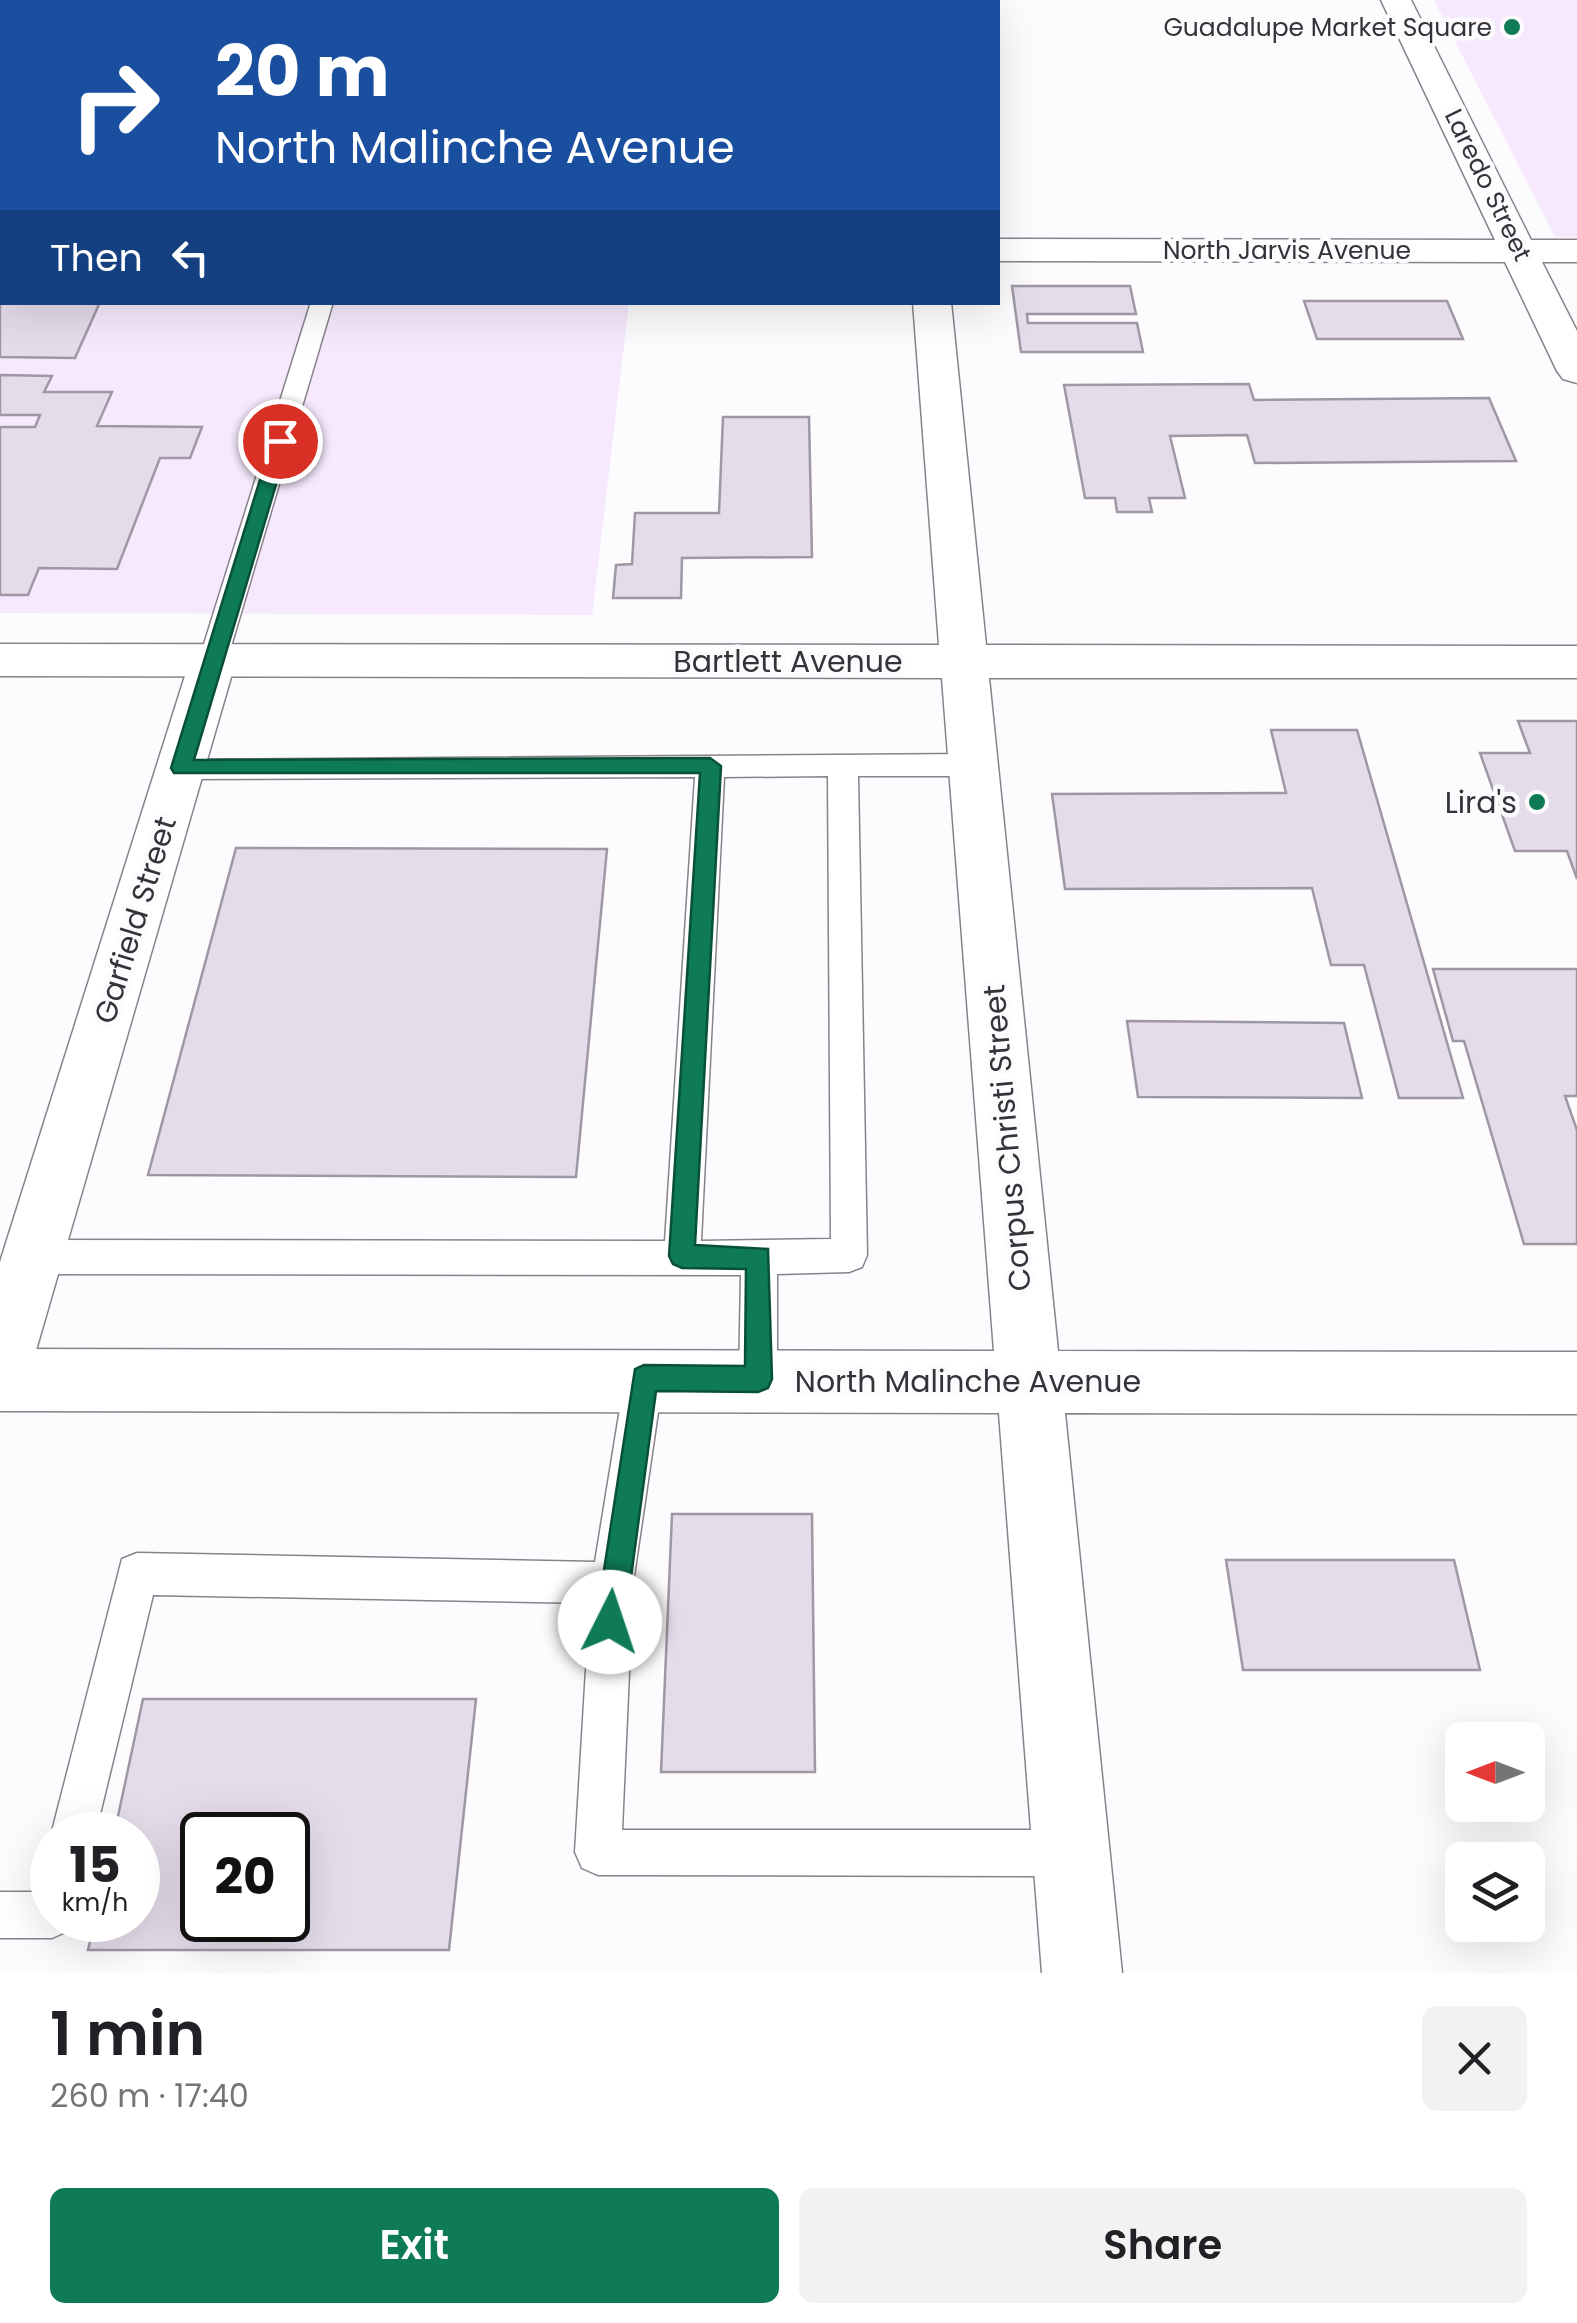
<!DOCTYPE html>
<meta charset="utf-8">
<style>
body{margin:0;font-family:Poppins,sans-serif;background:#f2f2f2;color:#202124;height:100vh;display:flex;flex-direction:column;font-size:38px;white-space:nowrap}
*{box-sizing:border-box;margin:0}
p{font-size:32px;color:#757577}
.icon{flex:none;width:55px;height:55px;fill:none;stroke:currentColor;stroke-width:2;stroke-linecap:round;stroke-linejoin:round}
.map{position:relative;height:1973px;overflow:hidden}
.side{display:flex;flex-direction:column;background:#fff;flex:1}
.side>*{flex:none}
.hud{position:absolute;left:0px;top:0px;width:1000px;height:305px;box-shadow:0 10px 40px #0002;background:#1a4fa0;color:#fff;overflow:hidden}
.needle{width:65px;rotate:270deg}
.buttons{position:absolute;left:1445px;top:1722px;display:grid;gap:20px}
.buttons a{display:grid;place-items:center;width:100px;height:100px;border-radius:15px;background:#fff;box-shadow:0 10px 40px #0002;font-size:50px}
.speed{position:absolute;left:30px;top:1812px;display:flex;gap:20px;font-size:50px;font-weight:700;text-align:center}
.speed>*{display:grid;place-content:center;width:130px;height:130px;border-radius:50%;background:#fff;box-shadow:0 10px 40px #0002;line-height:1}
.speed small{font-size:25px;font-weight:400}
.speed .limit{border:5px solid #111;border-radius:15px;background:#fff;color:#111}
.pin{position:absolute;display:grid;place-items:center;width:85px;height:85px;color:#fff;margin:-42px;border:5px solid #fff;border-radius:50%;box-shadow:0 2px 10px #0007}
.me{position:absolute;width:110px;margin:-55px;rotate:4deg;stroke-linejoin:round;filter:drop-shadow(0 0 8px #0008)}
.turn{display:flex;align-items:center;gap:35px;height:210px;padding:0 50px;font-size:45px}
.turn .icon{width:130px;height:130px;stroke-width:2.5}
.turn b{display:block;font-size:70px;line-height:85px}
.then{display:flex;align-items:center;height:95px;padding:0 50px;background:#0003;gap:20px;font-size:38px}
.round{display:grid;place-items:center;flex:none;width:105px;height:105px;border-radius:15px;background:#f2f2f2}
.summary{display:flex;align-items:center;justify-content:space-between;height:170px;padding:0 50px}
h1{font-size:60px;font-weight:600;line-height:75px}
.button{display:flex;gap:20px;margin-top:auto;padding:20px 50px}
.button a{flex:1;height:115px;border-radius:15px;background:#0e7b56;color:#fff;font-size:40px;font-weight:600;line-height:115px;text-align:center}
.button a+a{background:#f2f2f2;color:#202124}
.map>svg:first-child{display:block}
.built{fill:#f6e9fd}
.building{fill:#e4dce9;stroke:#9f98a4;stroke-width:2.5;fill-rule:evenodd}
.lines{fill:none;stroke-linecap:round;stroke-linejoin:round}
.service-casing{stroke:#89828d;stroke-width:3}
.minor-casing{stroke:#89828d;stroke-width:3}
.secondary-casing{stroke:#89828d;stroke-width:3}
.service{fill:#fff;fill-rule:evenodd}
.minor{fill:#fff;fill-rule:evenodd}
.secondary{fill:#fff;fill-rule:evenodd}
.route{fill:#0e7b56;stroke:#095038;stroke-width:2.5}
.poi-dot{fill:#0e7b56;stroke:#fcfbfd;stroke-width:4}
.labels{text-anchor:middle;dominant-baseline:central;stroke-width:9;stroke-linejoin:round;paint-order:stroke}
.far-poi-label{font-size:25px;fill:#363338;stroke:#fcfbfd;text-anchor:end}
.far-street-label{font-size:25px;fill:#363338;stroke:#fcfbfd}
.street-label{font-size:30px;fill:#363338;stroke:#fcfbfd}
.poi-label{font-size:30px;fill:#363338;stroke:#fcfbfd;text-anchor:end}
</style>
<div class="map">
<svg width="1577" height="1973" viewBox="0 0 1577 1973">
<rect width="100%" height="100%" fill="#fcfbfd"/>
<g class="built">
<polygon points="1434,0 1577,0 1577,237 1555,237"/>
<polygon points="0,276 2,302 629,303 592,615 0,613"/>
</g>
<g class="building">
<polygon points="1012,286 1130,286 1136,314 1027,314 1028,323 1137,323 1143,352 1021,352"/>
<polygon points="0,291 2,302 100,302 75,358 0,357"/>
<polygon points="1304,301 1447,301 1463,339 1317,339"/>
<polygon points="0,375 52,376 44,392 112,392 97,426 202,427 190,458 160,458 117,569 39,568 28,595 0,595 0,427 35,427 40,415 0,415"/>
<polygon points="1249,384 1254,400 1489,398 1516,461 1255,463 1247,435 1170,436 1185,498 1149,498 1152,512 1117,512 1115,498 1085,498 1064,385"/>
<polygon points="723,417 809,417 812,557 682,558 681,598 613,598 616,565 632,564 635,513 719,513"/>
<polygon points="1518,721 1577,721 1577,879 1567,851 1515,851 1480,753 1530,753"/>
<polygon points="1271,730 1357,730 1463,1098 1399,1098 1364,965 1331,965 1312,888 1065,889 1052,794 1286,793"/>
<polygon points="236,848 607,849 576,1177 148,1175"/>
<polygon points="1433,969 1577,969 1577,1096 1565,1096 1577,1130 1577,1244 1524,1244 1464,1041 1453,1041"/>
<polygon points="1127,1021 1344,1023 1362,1098 1138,1097"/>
<polygon points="672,1514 812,1514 815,1772 661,1772"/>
<polygon points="1226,1560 1454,1560 1480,1670 1243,1670"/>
<path d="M143 1699H476L449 1950H88L95 1920H138V1835H114ZM202 1835H288V1920H202Z"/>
</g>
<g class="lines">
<defs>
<g id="service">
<polygon points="311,302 333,302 227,660 213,670 199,660"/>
<path d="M974 754 984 757 989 765 984 773 974 776H858L867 1255 862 1267 849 1272 777 1274V1379L772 1392 758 1397 744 1392 739 1379 741 1275 32 1274 19 1269 14 1257 19 1245 32 1240 665 1241 695 777 181 779 171 776 166 768 171 760ZM828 776 831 1239 701 1241 724 777Z"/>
<polygon points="644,1360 658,1365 663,1378 633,1583 622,1830 1071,1830 1087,1837 1094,1853 1087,1869 1071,1876 598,1875 582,1868 575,1852 590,1603 153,1595 95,1835 52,1835 52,1840 51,1835 122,1559 137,1553 595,1562 625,1378 630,1365"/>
<polygon points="0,1892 52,1892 52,1920 73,1920 68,1931 52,1938 0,1938"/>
</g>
<g id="minor">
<rect x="399" y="0" width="30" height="2"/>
<polygon points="1381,0 1411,0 1531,240 1577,240 1577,262 1542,262 1577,331 1577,383 1563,379 1557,371 1505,262 998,261 998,239 1495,240"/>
<rect x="0" y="238" width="2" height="22"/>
<polygon points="213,644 230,648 236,660 32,1364 23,1386 0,1395 0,1262 190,660 196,648"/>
</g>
<g id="secondary">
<rect x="890" y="0" width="30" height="2"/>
<polygon points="913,302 951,302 986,645 1577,646 1577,678 989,678 1058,1351 1577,1352 1577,1414 1065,1413 1122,1973 1042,1973 999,1413 0,1411 0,1349 994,1351 942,678 0,676 0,644 939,645"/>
</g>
</defs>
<use href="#service" class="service-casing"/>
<use href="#minor" class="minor-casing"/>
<use href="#secondary" class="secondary-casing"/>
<use href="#service" class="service"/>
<use href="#minor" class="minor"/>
<use href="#secondary" class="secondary"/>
</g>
<polygon class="route" points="280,435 289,441 194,760 710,758 721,766 695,1245 768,1249 772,1379 768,1388 758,1392 656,1391 625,1622 621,1632 610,1636 600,1632 596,1622 635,1369 644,1365 745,1366 746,1269 682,1268 673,1264 669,1256 700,773 174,773 171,768 272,441"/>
<g class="poi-dot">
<circle cx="1512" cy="27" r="10"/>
<circle cx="1537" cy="802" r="10"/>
</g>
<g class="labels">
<g class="far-poi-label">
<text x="1492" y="27">Guadalupe Market Square</text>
</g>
<g class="far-street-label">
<text transform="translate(1488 185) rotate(64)">Laredo Street</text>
<text x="1287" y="250">North Jarvis Avenue</text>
</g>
<g class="street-label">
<text x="788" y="661">Bartlett Avenue</text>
<text transform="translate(135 920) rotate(-73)">Garfield Street</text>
<text transform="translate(1007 1138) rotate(-95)">Corpus Christi Street</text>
<text x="968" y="1381">North Malinche Avenue</text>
</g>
<g class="poi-label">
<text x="1517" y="802">Lira's</text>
</g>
</g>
</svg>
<div class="buttons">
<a><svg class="needle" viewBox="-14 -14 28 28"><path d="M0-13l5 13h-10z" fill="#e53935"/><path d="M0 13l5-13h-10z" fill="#757577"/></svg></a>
<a><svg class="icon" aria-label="layers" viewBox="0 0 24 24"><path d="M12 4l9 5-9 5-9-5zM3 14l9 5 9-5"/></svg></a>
</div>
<div class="speed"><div>15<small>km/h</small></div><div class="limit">20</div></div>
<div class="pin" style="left:280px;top:441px;background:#d93025"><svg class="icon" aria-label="arrive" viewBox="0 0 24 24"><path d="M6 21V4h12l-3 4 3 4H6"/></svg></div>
<svg class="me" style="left:610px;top:1622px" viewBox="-20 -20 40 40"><circle r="19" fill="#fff"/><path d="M0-13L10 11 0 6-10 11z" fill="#0e7b56"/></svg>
<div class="hud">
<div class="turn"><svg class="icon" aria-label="right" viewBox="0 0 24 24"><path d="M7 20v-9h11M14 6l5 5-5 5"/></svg><div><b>20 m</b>North Malinche Avenue</div></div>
<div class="then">Then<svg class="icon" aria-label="left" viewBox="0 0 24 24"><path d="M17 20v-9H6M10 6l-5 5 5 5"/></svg></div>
</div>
</div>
<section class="side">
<div class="summary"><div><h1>1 min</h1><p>260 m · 17:40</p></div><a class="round"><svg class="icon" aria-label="close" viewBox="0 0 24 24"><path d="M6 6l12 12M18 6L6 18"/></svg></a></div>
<div class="button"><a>Exit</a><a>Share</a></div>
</section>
